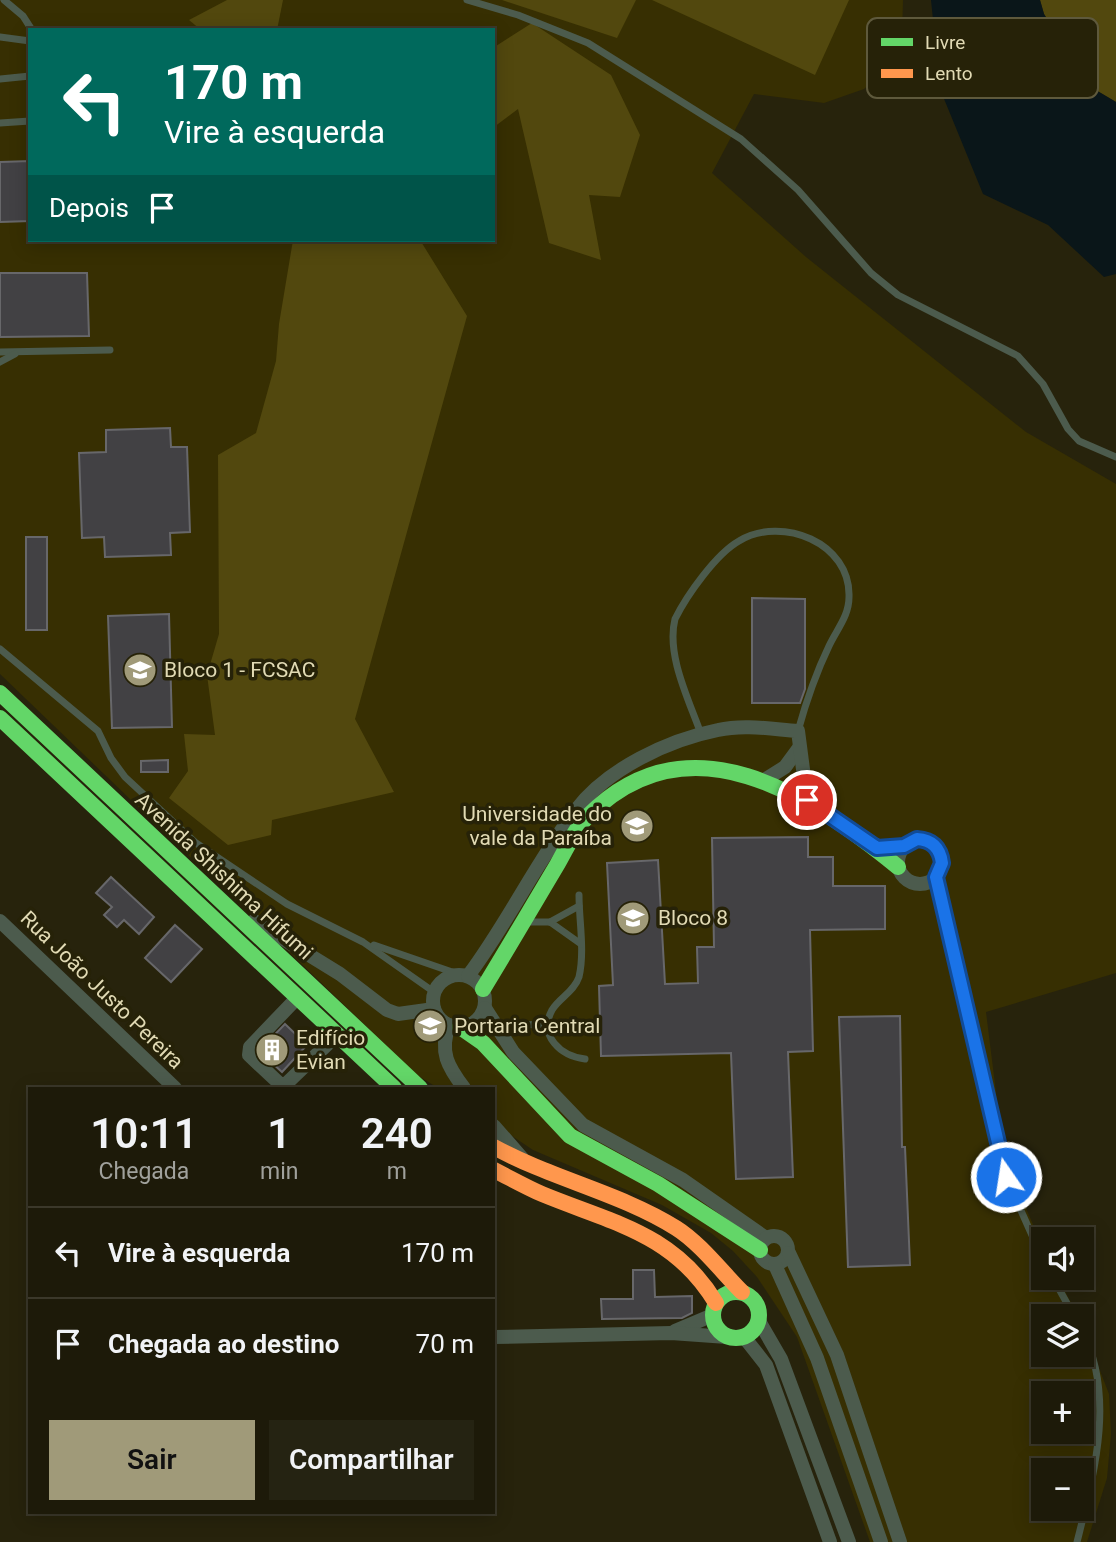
<!DOCTYPE html>
<html lang="pt">
<meta charset="utf-8">
<style>
body{margin:0;font-family:Roboto,sans-serif;background:#252312;color:#f1f3f6;height:100vh;display:flex;flex-direction:column;font-size:26px;white-space:nowrap}
*{box-sizing:border-box;margin:0}
p{font-size:23px;color:#a0a19c}
.icon{flex:none;width:38px;height:38px;fill:none;stroke:currentColor;stroke-width:2;stroke-linecap:round;stroke-linejoin:round}
.map{position:relative;flex:1;overflow:hidden}
.drawer{position:absolute;left:28px;top:1087px;width:467px;height:427px;display:flex;flex-direction:column;background:#1d1a09;border-radius:0px;box-shadow:0 4px 18px #0003,0 0 0 2px #3b382a}
.drawer>*{flex:none}
.guide{position:absolute;left:28px;top:28px;width:467px;height:214px;border-radius:0px;box-shadow:0 4px 18px #0003,0 0 0 2px #3b382a;background:#00695c;color:#fff;overflow:hidden}
.controls{position:absolute;left:1031px;top:1227px;display:grid;gap:14px}
.controls a{display:grid;place-items:center;width:63px;height:63px;border-radius:0px;background:#1d1a09;box-shadow:0 4px 18px #0003,0 0 0 2px #3b382a;font-size:35px}
.pin{position:absolute;display:grid;place-items:center;width:60px;height:60px;color:#fff;margin:-30px;border:4px solid #fff;border-radius:50%;box-shadow:0 2px 7px #0007}
.me{position:absolute;width:77px;margin:-38px;rotate:347deg;stroke-linejoin:round;filter:drop-shadow(0 0 5px #0008)}
.turn{display:flex;align-items:center;gap:24px;height:147px;padding:0 21px;font-size:32px}
.turn .icon{width:91px;height:91px;stroke-width:2.5}
.turn b{display:block;font-size:49px;line-height:60px}
.then{display:flex;align-items:center;height:66px;padding:0 21px;background:#0003;gap:14px;font-size:26px}
.eta{display:flex;justify-content:space-evenly;align-items:center;height:119px;text-align:center}
.eta b{font-size:42px;font-weight:600;line-height:49px}
.action{display:flex;gap:14px;margin-top:auto;padding:14px 21px}
.action a{flex:1;height:80px;border-radius:0px;background:#a09a79;color:#111;font-size:28px;font-weight:600;line-height:80px;text-align:center}
.action a+a{background:#252312;color:#f1f3f6}
ul{padding:0;list-style:none}
li{display:flex;align-items:center;gap:21px;height:91px;padding:0 21px;border-top:2px solid #3b382a}
li div{flex:1}
li b{display:block;font-size:26px}
li em{font-style:normal}
.map>svg:first-child{display:block}
.built{fill:#372f02;fill-rule:evenodd}
.green{fill:#52480e}
.water{fill:#0a1619}
.building{fill:#424144;stroke:#67676a;stroke-width:2}
.lines{fill:none;stroke-linecap:round;stroke-linejoin:round}
.lane{stroke:#4c5b4d;stroke-width:7}
.street{stroke:#4c5b4d;stroke-width:14}
.fast{stroke:#63d668;stroke-width:16}
.slow{stroke:#ff974d;stroke-width:16}
.route-casing{stroke:#114b97;stroke-width:18}
.route{stroke:#1a73e8;stroke-width:12}
.labels{text-anchor:middle;dominant-baseline:central;stroke-width:7;stroke-linejoin:round;paint-order:stroke}
.poi-label{font-size:21px;fill:#e1dab4;stroke:#262208;text-anchor:start}
.street-label{font-size:21px;fill:#e1dab4;stroke:#262208}
.key{fill:#262208;stroke:#5e593c;stroke-width:2}
.key-label{font-size:19px;fill:#e1dab4}
</style>
<div class="map">
<svg width="1116" height="1542" viewBox="0 0 1116 1542">
<rect width="100%" height="100%" fill="#27230c"/>
<path class="built" d="M0 0H903L902 35 889 66 864 89 824 103 754 94 712 173 806 257 1026 432 1116 484V973L986 1012 998 1108 1011 1173 1043 1248V1278H1058L1078 1316H1043V1354H1082V1324L1109 1394 1111 1434 1107 1478 1087 1542H870L797 1337 757 1277 733 1251 711 1233 662 1205 533 1150 494 1124V1088H438L417 1075 0 674ZM30 30H494V240H30ZM1043 1393H1082V1432H1043ZM1043 1470H1082V1508H1043Z"/>
<g class="green">
<polygon points="227,0 283,0 277,30 201,30 189,20"/>
<polygon points="502,0 636,0 617,38"/>
<polygon points="652,0 849,0 815,75"/>
<polygon points="1040,0 1116,0 1116,102 1089,86 1044,14"/>
<polygon points="532,23 611,75 640,135 620,197 589,195 601,260 549,243 518,109 494,127 494,51 496,46"/>
<polygon points="293,240 420,240 467,316 355,719 394,792 272,820 271,835 228,845 169,798 188,771 184,734 215,735 207,675 219,634 218,455 256,433 276,361 279,324"/>
</g>
<polygon class="water" points="931,0 1040,0 1044,14 1089,86 1116,102 1116,274 1104,277 1048,225 983,194 940,89"/>
<g class="building">
<polygon points="30,161 30,221 0,222 0,162"/>
<polygon points="0,273 87,273 89,336 0,337"/>
<polygon points="170,428 171,447 187,447 190,532 170,533 171,555 105,557 104,537 82,538 79,453 106,452 106,430"/>
<rect x="26" y="537" width="21" height="93"/>
<polygon points="752,598 805,599 805,689 800,703 752,703"/>
<polygon points="169,614 172,727 112,728 108,616"/>
<polygon points="168,760 168,772 141,772 141,761"/>
<polygon points="808,837 808,857 833,857 833,886 885,886 885,929 810,930 813,1051 788,1052 793,1177 736,1179 731,1053 601,1056 599,986 613,985 607,863 658,860 665,984 698,983 697,947 714,947 712,838"/>
<polygon points="111,877 154,917 139,934 124,920 117,927 104,915 112,907 96,893"/>
<polygon points="175,925 202,949 171,982 145,958"/>
<polygon points="900,1016 902,1147 905,1147 910,1265 848,1267 839,1017"/>
<polygon points="285,1024 307,1045 282,1072 259,1051"/>
<polygon points="633,1270 654,1270 655,1297 692,1296 692,1313 682,1318 602,1319 601,1299 633,1299"/>
</g>
<g class="lines">
<g class="lane">
<polyline points="4,0 23,16 32,30"/>
<polyline points="467,0 518,15 588,43 741,139 798,190 871,273 898,295 1018,356 1043,384 1068,429 1079,441 1116,457"/>
<polyline points="0,37 30,41"/>
<polyline points="0,79 30,76"/>
<polyline points="0,123 30,121"/>
<polyline points="0,352 110,350"/>
<polyline points="0,362 15,354"/>
<polyline points="0,649 98,731 111,758 125,777 196,843 287,904 363,942 434,992"/>
<path d="M701 734C689 700 666 655 675 619 687 595 716 554 739 541 782 515 851 543 849 597 849 616 837 629 829 646 816 673 806 702 798 731"/>
<polyline points="936,877 1006,1177 1043,1260"/>
<path d="M579 895C579 921 585 951 579 977 574 992 559 998 552 1010 538 1036 561 1056 585 1059"/>
<polyline points="529,922 550,922 581,944"/>
<polyline points="550,922 579,906"/>
<polyline points="374,945 458,974"/>
<polyline points="494,1024 548,1025"/>
<polyline points="1053,1278 1074,1316"/>
<path d="M1077 1542C1094 1474 1116 1397 1082 1330"/>
</g>
<g class="street">
<polyline points="766,779 785,767 799,748"/>
<circle cx="920" cy="862" r="22"/>
<polyline points="0,921 175,1088"/>
<polyline points="254,921 340,974 387,1010 398,1014 434,1009"/>
<circle cx="459" cy="1001" r="26"/>
<path d="M468 976C508 923 536 862 576 810 607 769 668 740 718 730 744 724 771 729 798 731L807 800"/>
<polyline points="297,998 250,1047 249,1055 281,1085 286,1084 337,1035"/>
<polyline points="485,1008 513,1052 583,1125 683,1180 766,1238"/>
<path d="M449 1025C439 1052 448 1067 464 1088"/>
<polyline points="494,1126 522,1158"/>
<circle cx="774" cy="1250" r="14"/>
<polyline points="789,1253 837,1355 900,1542"/>
<polyline points="775,1265 817,1358 881,1542"/>
<polyline points="759,1321 781,1359 849,1542"/>
<polyline points="675,1331 713,1315"/>
<polyline points="494,1337 671,1333 727,1337"/>
<polyline points="744,1337 766,1365 830,1542"/>
</g>
<g class="fast">
<polyline points="0,693 420,1088"/>
<polyline points="0,718 394,1088"/>
<path d="M483 989C508 948 532 907 557 865 566 850 575 828 588 816 689 714 809 795 898 867"/>
<polyline points="460,1027 483,1043 570,1136 658,1184 760,1250"/>
<circle cx="736" cy="1315" r="23"/>
</g>
<g class="slow">
<path d="M494 1147C552 1179 620 1193 676 1228 700 1243 722 1272 742 1292"/>
<path d="M494 1170C510 1178 526 1187 542 1194 612 1223 674 1233 716 1303"/>
</g>
</g>
<g class="lines">
<defs>
<path id="route" d="M807 800 877 848 904 846 917 839C932 840 940 848 942 863L936 877 1006 1177"/>
</defs>
<use href="#route" class="route-casing"/>
<use href="#route" class="route"/>
</g>
<defs>
<symbol id="university-disc" viewBox="-11 -11 22 22"><circle r="9.5" fill="#a09a79" stroke="#262208"/><path d="M0-5L7-2L0 1L-7-2ZM-4 1L0 2.5L4 1V4Q0 6-4 4Z" fill="#fff"/></symbol>
<symbol id="building-disc" viewBox="-11 -11 22 22"><circle r="9.5" fill="#a09a79" stroke="#262208"/><path d="M-4-6H4V6H1V3H-1V6H-4ZM-2.5-4.3h1.7v1.8h-1.7ZM.8-4.3h1.7v1.8H.8ZM-2.5-1h1.7V.8h-1.7ZM.8-1h1.7V.8H.8Z" fill="#fff"/></symbol>
</defs>
<g fill-rule="evenodd">
<use href="#university-disc" x="121" y="651" width="38" height="38"/>
<use href="#university-disc" x="618" y="807" width="38" height="38"/>
<use href="#university-disc" x="614" y="899" width="38" height="38"/>
<use href="#university-disc" x="411" y="1007" width="38" height="38"/>
<use href="#building-disc" x="253" y="1031" width="38" height="38"/>
</g>
<g class="labels">
<g class="poi-label">
<text x="164" y="670">Bloco 1 - FCSAC</text>
<text x="612" y="814" text-anchor="end">Universidade do<tspan x="612" dy="24">vale da Paraíba</tspan></text>
<text x="658" y="918">Bloco 8</text>
<text x="454" y="1026">Portaria Central</text>
<text x="296" y="1038">Edifício<tspan x="296" dy="24">Evian</tspan></text>
</g>
<g class="street-label">
<text transform="translate(224 876) rotate(43)">Avenida Shishima Hifumi</text>
<text transform="translate(102 990) rotate(44)">Rua João Justo Pereira</text>
</g>
</g>
<rect x="867" y="18" width="231" height="80" rx="10" class="key"/>
<rect x="881" y="38" width="32" height="8" fill="#63d668"/>
<rect x="881" y="69" width="32" height="9" fill="#ff974d"/>
<g class="key-label">
<text x="925" y="49">Livre</text>
<text x="925" y="80">Lento</text>
</g>
</svg>
<div class="controls">
<a><svg class="icon" aria-label="sound" viewBox="0 0 24 24"><path d="M4 9h4l5-4v14l-5-4H4zM17 9q2 3 0 6"/></svg></a>
<a><svg class="icon" aria-label="layers" viewBox="0 0 24 24"><path d="M12 4l9 5-9 5-9-5zM3 14l9 5 9-5"/></svg></a>
<a>+</a>
<a>−</a>
</div>
<div class="pin" style="left:807px;top:800px;background:#d93025"><svg class="icon" aria-label="arrive" viewBox="0 0 24 24"><path d="M6 21V4h12l-3 4 3 4H6"/></svg></div>
<svg class="me" style="left:1006px;top:1177px" viewBox="-20 -20 40 40"><circle r="17" fill="#1a73e8" stroke="#fff" stroke-width="3"/><path d="M0-11L8 9 0 5-8 9z" fill="#fff"/></svg>
<div class="guide">
<div class="turn"><svg class="icon" aria-label="left" viewBox="0 0 24 24"><path d="M17 20v-9H6M10 6l-5 5 5 5"/></svg><div><b>170 m</b>Vire à esquerda</div></div>
<div class="then">Depois<svg class="icon" aria-label="arrive" viewBox="0 0 24 24"><path d="M6 21V4h12l-3 4 3 4H6"/></svg></div>
</div>
<section class="drawer">
<div class="eta">
<div><b>10:11</b><p>Chegada</p></div>
<div><b>1</b><p>min</p></div>
<div><b>240</b><p>m</p></div>
</div>
<ul>
<li><svg class="icon" aria-label="left" viewBox="0 0 24 24"><path d="M17 20v-9H6M10 6l-5 5 5 5"/></svg><div><b>Vire à esquerda</b></div><em>170 m</em></li>
<li><svg class="icon" aria-label="arrive" viewBox="0 0 24 24"><path d="M6 21V4h12l-3 4 3 4H6"/></svg><div><b>Chegada ao destino</b></div><em>70 m</em></li>
</ul>
<div class="action"><a>Sair</a><a>Compartilhar</a></div>
</section>
</div>
